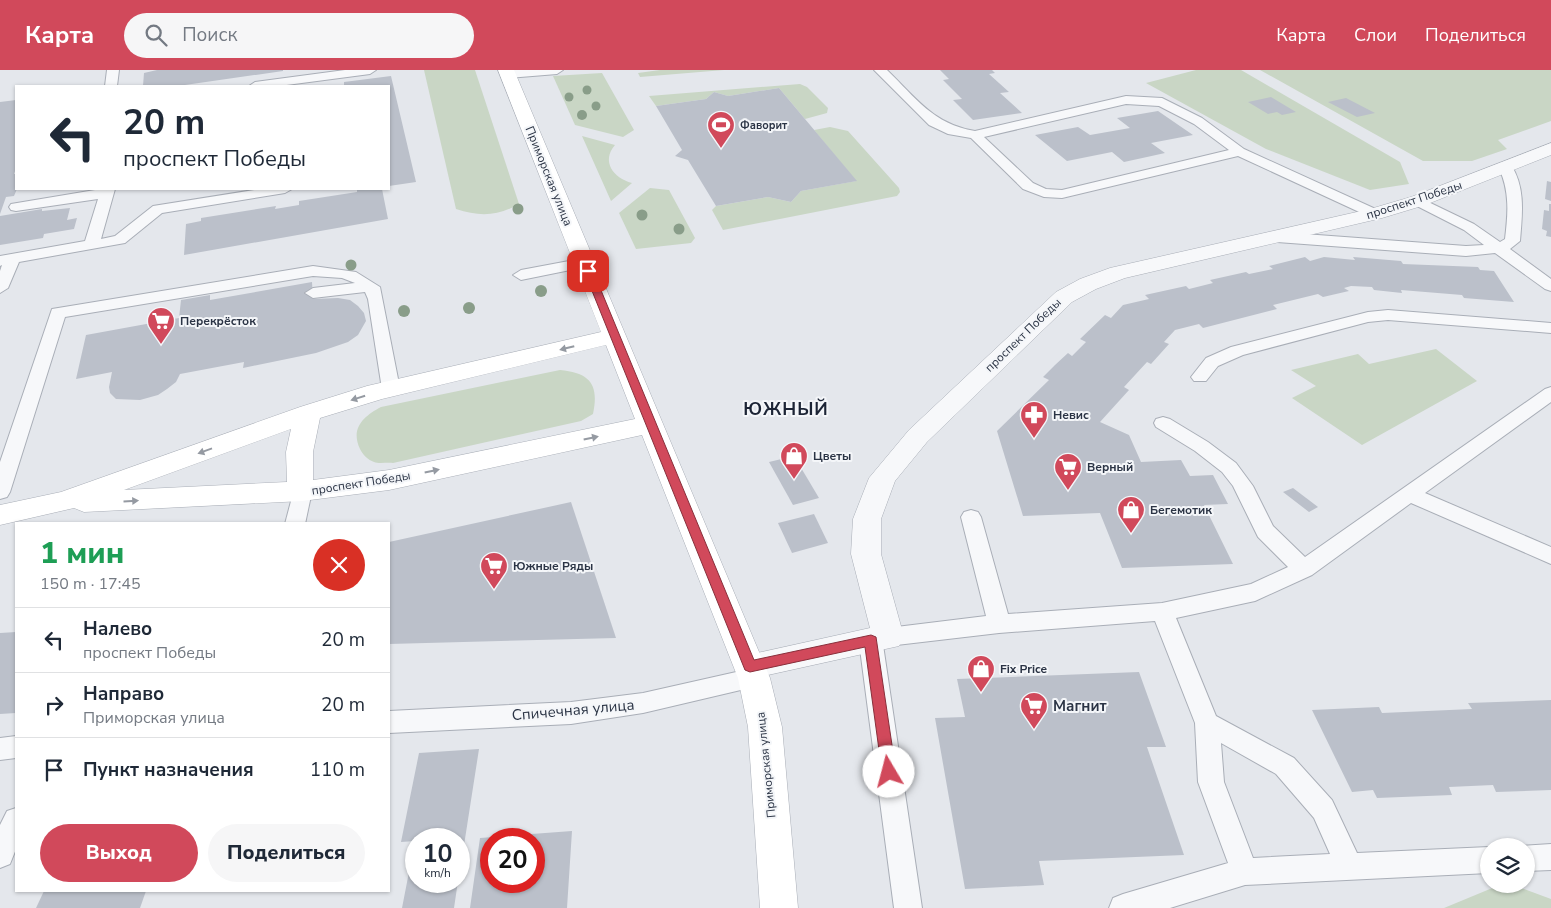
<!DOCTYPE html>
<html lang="ru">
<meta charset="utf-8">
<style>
body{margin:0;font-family:"Nunito Sans",sans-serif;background:#f6f6f7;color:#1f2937;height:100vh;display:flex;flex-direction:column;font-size:19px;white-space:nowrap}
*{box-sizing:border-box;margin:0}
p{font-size:16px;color:#747a83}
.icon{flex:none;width:28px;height:28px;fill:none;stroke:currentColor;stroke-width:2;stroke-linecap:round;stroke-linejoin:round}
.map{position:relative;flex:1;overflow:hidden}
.side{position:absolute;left:15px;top:452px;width:375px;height:370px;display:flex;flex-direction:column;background:#fff;border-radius:0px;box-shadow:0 1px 4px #0004}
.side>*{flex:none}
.guide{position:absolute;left:15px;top:15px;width:375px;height:105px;border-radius:0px;box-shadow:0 1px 4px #0004;background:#fff;color:#1f2937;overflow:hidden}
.fabs{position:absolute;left:1480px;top:768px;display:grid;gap:10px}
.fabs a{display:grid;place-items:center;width:55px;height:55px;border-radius:50%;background:#fff;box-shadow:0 1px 4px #0004;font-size:25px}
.speed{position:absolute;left:405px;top:758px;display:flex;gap:10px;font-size:25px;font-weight:700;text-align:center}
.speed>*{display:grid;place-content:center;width:65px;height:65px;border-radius:50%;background:#fff;box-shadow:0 1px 4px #0004;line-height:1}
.speed small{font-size:12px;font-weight:400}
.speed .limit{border:8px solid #d22;background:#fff;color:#111}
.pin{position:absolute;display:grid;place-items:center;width:42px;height:42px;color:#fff;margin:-21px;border-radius:10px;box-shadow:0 2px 8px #0006}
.me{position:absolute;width:55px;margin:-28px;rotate:352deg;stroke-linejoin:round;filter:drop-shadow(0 0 4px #0008)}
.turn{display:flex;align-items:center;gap:18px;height:105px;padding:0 25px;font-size:22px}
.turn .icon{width:65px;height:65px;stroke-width:2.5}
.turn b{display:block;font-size:35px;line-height:42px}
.round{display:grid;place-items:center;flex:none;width:52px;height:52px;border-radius:26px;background:#f6f6f7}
.overview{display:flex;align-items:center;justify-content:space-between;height:85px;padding:0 25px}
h1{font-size:30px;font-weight:800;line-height:38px;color:#1e9e55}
.cta{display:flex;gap:10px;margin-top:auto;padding:10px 25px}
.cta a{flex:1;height:58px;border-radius:30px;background:#d1495b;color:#fff;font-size:20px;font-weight:800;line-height:58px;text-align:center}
.cta a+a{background:#f6f6f7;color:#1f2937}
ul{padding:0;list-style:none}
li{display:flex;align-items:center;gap:15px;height:65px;padding:0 25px;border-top:1px solid #e0e1e3}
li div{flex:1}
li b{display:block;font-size:19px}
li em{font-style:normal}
header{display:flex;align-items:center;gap:30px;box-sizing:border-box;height:70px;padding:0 25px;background:#d1495b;color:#fff}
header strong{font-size:24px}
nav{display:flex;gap:28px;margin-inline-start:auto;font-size:18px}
.search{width:350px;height:45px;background:#f6f6f7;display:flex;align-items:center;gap:12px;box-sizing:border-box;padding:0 18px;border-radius:28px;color:#747a83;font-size:19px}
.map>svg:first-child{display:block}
.green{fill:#c9d6c5}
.building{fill:#bbc0ca;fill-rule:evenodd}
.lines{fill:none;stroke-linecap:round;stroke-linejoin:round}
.lane-casing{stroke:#a9aeb7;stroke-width:2}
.street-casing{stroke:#a9aeb7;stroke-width:1}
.secondary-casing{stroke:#a9aeb7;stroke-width:1}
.lane{fill:#f7f8fa;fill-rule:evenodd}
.street{fill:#f7f8fa;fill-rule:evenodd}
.secondary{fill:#fff;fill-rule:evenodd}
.tree{fill:#899d89}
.oneway{fill:#959aa2}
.route{fill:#d1495b;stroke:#882f3b}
.labels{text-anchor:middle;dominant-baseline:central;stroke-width:4;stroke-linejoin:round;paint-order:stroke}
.far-poi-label{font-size:11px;font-weight:bold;fill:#2b3445;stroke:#f4f6f9;text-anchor:start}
.street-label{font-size:12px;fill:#2b3445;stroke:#f4f6f9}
.poi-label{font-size:12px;font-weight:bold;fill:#2b3445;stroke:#f4f6f9;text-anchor:start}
.near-poi-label{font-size:15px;font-weight:bold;fill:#2b3445;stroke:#f4f6f9;text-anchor:start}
.near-street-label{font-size:15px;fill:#2b3445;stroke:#f4f6f9}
.district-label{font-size:18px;font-weight:bold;letter-spacing:1px;fill:#1d2536;stroke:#f4f6f9}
</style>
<header>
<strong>Карта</strong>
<div class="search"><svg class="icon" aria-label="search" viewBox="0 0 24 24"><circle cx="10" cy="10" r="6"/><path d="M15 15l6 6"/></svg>Поиск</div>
<nav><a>Карта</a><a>Слои</a><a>Поделиться</a></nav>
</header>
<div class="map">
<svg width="1551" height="838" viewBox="0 0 1551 838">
<rect width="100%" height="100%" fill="#e4e7ec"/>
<g class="green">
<path d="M424 0H475L519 134C498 146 480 147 456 139Z"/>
<polygon points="660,0 724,0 640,7 638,3"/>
<polygon points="1196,0 1241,0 1400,92 1409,114 1370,120 1266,79 1146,13"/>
<polygon points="1260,0 1551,0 1551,51 1498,70 1507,79 1472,91 1423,91"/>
<polygon points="602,3 634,60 623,67 575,55 553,6"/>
<polygon points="800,14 807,17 828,38 827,43 805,49 779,18 728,26 714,22 706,29 656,36 649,26"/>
<polygon points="830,57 848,61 899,118 900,122 897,126 723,160 712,140 716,136 768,127 791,132 801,121 856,111 814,60"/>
<path d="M582 66 615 75C601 91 613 108 632 113L611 131Z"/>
<polygon points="650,118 669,120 695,168 691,173 636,179 619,143"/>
<polygon points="1436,279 1477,311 1362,375 1292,328 1316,316 1291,300 1358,284 1369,294"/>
<path d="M560 300C591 303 599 315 593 344L581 351 393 393C388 392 379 394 374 392 368 390 363 385 360 379 350 358 364 346 381 337Z"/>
<polygon points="1502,814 1510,814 1551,829 1551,838 1444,838"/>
</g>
<g class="building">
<polygon points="157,0 283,0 283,1 178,16 143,16 144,3"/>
<polygon points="940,0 992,0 995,3 989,4 1009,22 1000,23 1022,43 973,50 953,30 962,29 943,10 949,9"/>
<polygon points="391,6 416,112 389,116 389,16 344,16 344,12"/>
<polygon points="779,18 857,111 801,121 791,132 768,127 716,136 688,90 675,86 682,80 656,36 706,29 714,22 728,26"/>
<polygon points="1271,27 1296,42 1282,45 1277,42 1268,44 1248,32"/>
<polygon points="1346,28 1375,43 1357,47 1328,32"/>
<polygon points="16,30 16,98 14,104 16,104 17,119 14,126 6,127 0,144 0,32"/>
<polygon points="1158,41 1193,65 1151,73 1165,83 1147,87 1124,92 1112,82 1067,91 1035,65 1078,57 1090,65 1130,58 1117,48"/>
<polygon points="1547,111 1551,112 1551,131 1545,129"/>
<polygon points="357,119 382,119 388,149 184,185 186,154 201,151 201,148 276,136 275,139 299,135 299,131 357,122"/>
<polygon points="1549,134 1551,134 1551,167 1546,166 1547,161 1542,159 1544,140 1549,141"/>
<polygon points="70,138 67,150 77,148 74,159 44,164 43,168 0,175 0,146 42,139 42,141"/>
<polygon points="1305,187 1310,191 1324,187 1355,190 1353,187 1401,191 1403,194 1478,197 1480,200 1494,201 1514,232 1464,228 1462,225 1401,220 1402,223 1374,220 1372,217 1351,216 1344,218 1349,221 1323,227 1318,224 1273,235 1277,239 1203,258 1199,254 1175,260 1164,272 1169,274 1151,294 1147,292 1124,317 1129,320 1100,352 1129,365 1141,392 1181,390 1190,406 1213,405 1228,434 1204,435 1233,494 1122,498 1100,443 1023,446 997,361 1049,310 1043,307 1055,295 1068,283 1072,286 1086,272 1080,269 1105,245 1111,248 1123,235 1149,229 1145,225 1186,216 1189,219 1213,213 1210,210 1246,202 1249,204 1273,199 1269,196"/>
<polygon points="312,212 313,229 338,228 350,230 358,236 364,243 366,251 358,265 348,272 316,283 243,298 244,292 180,304 176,312 167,319 158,325 140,330 116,329 110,323 109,317 112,302 76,309 86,265 179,248 181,230 210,225 210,230"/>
<polygon points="794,386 819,428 793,435 769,392"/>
<polygon points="1293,418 1318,437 1309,442 1283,422"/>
<polygon points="571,432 616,568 389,574 389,472"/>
<polygon points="814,444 828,473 792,483 778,453"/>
<polygon points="16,562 16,643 0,644 0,563"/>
<polygon points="1139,602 1166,677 1147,677 1184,785 1039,791 1044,815 965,819 935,648 965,647 957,609"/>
<polygon points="1551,630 1551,720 1496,722 1493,715 1449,717 1452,725 1377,728 1373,720 1352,722 1312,640 1379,637 1382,643 1472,639 1468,633"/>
<polygon points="479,679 460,801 459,769 416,769 416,811 458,811 454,838 402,838 415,771 401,772 419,683"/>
<path d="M572 761 567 838H470L480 768ZM491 769H534V811H491Z"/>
<polygon points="44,821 146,821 140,838 36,838"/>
</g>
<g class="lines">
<defs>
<g id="lane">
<polygon points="107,0 119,0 117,16 105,16"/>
<polygon points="345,0 376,0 370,4 279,16 249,16 255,12"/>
<polygon points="514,0 563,0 557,4 508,8 502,4 504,2"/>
<path d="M874 0H887C916 28 933 54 975 61L1126 26 1162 28 1202 48 1244 79 1380 141 1382 144 1375 148 1370 147 1238 86 1062 128 1044 127 1023 119 971 68 948 64 929 55ZM1126 34 1159 36 1194 54 1229 80 1062 120 1046 119 1033 113 984 67Z"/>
<path d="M1506 94 1511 95C1526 118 1522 145 1520 171L1510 179 1551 209V221L1545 219 1495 183 1466 186 1277 172 1269 167 1277 162 1466 176 1484 175 1464 160 1413 134 1411 131 1413 128 1418 127 1474 154 1500 172 1505 169C1508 144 1510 122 1499 98Z"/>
<polygon points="101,119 115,119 101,169 115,166 153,136 260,119 292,119 285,123 162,143 125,173 19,192 8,218 0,223 0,201 2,195 0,196 0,186 85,171 98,129 16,141 11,140 9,137 11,134"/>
<polygon points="585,188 593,193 590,196 521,210 513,205 521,200"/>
<polygon points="313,196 356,202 380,217 400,319 397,323 385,323 382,319 368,229 365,222 313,228 305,223 313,218 355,213 342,208 313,206 65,247 10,422 7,427 0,429 0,392 52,239"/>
<polygon points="1388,240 1551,253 1551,263 1388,250 1368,252 1243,285 1218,296 1206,311 1194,311 1191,307 1206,288 1231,277 1368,242"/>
<path d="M1551 317V332L1425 423 1551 477V494L1411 433 1312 505 1255 531 1176 548 1216 646 1294 688 1332 730 1357 783 1489 777V803L1245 815 1170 838H1109L1113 828 1123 824 1228 793 1198 712 1195 653 1155 551 999 563 888 576 883 575 922 838H894L859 571 863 564 871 562 878 564 880 560 888 558 986 546 961 447 964 442 971 440 978 442 981 447 1008 544 1162 533 1251 514 1288 497 1258 467 1233 416 1222 402 1195 381 1156 357 1154 353 1156 349 1163 347 1170 349 1208 372 1236 393 1253 416 1273 456 1305 487 1545 319ZM1221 673 1276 704 1314 748 1330 784 1253 788 1224 712Z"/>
<polygon points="302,414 309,416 312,421 305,454 285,454 295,416"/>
<polygon points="754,598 762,601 766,608 762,615 643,643 571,654 389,663 389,641 571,632 643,623"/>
<polygon points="16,666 16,688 0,690 0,668"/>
<polygon points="16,738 16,779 10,794 0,798 0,755 7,741"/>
<polygon points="1551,774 1551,800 1526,801 1526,776 1522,776"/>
</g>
<polygon id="street" points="1551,73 1551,85 1425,135 1382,148 1125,208 1096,219 1072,232 927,372 895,411 881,449 881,484 904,567 899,576 750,609 739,605 734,596 739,587 870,558 851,484 853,449 869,408 909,360 1056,222 1080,209 1110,198 1370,139 1411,127"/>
<path id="secondary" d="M498 0H514L770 608 782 657 798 838H760L748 657 738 608 642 365 389 420 302 431 84 442 74 438 0 455V435L61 422 300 337 367 316 601 262ZM606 275 635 349 389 400 313 410V382L320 348 382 329ZM291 359 286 382 287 412 124 420Z"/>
</defs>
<use href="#lane" class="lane-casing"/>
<use href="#street" class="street-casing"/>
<use href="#secondary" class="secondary-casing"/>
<use href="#lane" class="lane"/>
<use href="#street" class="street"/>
<use href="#secondary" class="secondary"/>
</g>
<g class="tree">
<circle cx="587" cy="20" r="4.5"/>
<circle cx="569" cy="27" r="4.5"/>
<circle cx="596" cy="36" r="4.5"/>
<circle cx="582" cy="45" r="5"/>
<circle cx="518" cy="139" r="5.5"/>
<circle cx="642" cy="145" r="5.5"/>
<circle cx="679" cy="159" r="5.5"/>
<circle cx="351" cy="195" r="5.5"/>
<circle cx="541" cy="221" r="6"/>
<circle cx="469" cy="238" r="6"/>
<circle cx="404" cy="241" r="6"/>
</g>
<defs><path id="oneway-solid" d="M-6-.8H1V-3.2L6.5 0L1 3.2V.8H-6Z" transform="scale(1.25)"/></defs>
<g class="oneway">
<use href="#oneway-solid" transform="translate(567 278) rotate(166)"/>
<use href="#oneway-solid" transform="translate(358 328) rotate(162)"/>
<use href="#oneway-solid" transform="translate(591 368) rotate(-12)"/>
<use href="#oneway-solid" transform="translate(205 381) rotate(160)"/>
<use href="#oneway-solid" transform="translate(432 401) rotate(-12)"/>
<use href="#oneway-solid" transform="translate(131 431) rotate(-3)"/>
</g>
<polygon class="route" points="585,199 593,201 754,590 871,565 876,567 896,702 894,707 889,709 884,707 882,702 865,577 750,602 745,600 584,201"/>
<defs>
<symbol id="stadium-pin" viewBox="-11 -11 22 30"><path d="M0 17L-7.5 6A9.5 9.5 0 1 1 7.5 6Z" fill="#d1495b" stroke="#f4f6f9"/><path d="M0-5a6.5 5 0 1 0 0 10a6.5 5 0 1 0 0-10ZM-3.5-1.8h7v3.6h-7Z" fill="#fff"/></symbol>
<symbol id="supermarket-pin" viewBox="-11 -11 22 30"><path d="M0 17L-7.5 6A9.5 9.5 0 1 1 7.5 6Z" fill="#d1495b" stroke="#f4f6f9"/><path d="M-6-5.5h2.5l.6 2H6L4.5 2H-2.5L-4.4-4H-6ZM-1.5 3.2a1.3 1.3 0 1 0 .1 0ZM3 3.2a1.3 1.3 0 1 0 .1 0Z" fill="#fff"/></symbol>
<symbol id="pharmacy-pin" viewBox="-11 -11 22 30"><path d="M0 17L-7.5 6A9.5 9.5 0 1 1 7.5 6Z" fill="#d1495b" stroke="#f4f6f9"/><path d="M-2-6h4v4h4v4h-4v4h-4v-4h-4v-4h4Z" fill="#fff"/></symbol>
<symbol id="shop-pin" viewBox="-11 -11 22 30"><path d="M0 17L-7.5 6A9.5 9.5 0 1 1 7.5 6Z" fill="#d1495b" stroke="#f4f6f9"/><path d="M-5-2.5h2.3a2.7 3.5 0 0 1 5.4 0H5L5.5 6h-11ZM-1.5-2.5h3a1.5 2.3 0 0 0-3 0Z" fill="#fff"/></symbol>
</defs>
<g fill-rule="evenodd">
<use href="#stadium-pin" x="705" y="39" width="32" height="43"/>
<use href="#supermarket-pin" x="145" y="235" width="32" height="43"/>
<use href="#pharmacy-pin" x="1018" y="329" width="32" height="43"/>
<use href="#shop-pin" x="778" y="370" width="32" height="43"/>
<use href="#supermarket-pin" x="1052" y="381" width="32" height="43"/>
<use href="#shop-pin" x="1115" y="424" width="32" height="43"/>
<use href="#supermarket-pin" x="478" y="480" width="32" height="43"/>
<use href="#shop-pin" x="965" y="583" width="32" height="43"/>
<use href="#supermarket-pin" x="1018" y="620" width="32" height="43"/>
</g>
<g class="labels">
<g class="far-poi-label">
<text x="740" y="55">Фаворит</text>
</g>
<g class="street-label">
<text transform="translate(549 106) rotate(68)">Приморская улица</text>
<text transform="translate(1414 130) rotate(-18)">проспект Победы</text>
<text transform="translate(1023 265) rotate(-44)">проспект Победы</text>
<text transform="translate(361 413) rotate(-9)">проспект Победы</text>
<text transform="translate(766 695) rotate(-96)">Приморская улица</text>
</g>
<g class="poi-label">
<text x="180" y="251">Перекрёсток</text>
<text x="1053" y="345">Невис</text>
<text x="813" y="386">Цветы</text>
<text x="1087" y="397">Верный</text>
<text x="1150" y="440">Бегемотик</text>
<text x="513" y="496">Южные Ряды</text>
<text x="1000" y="599">Fix Price</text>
</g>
<g class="near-poi-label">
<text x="1053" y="636">Магнит</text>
</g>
<g class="near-street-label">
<text transform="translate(573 640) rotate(-5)">Спичечная улица</text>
</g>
<g class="district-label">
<text x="786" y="339">ЮЖНЫЙ</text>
</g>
</g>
</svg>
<div class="fabs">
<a><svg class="icon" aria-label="layers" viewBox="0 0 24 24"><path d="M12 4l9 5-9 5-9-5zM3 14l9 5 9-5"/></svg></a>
</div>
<div class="speed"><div>10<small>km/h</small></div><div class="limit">20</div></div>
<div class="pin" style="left:588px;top:201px;background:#d93025"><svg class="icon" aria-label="arrive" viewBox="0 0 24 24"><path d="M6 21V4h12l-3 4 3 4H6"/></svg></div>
<svg class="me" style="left:889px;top:702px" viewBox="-20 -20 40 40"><circle r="19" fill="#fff"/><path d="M0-13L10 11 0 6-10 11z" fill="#d1495b"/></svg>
<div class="guide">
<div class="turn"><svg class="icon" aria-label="left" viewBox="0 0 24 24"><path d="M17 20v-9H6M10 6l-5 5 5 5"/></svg><div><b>20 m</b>проспект Победы</div></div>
</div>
<section class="side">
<div class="overview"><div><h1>1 мин</h1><p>150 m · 17:45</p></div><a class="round" style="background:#d93025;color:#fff"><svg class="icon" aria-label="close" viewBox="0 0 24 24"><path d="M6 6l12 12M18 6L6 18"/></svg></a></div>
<ul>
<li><svg class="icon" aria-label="left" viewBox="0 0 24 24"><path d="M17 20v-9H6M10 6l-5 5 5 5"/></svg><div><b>Налево</b><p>проспект Победы</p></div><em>20 m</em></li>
<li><svg class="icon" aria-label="right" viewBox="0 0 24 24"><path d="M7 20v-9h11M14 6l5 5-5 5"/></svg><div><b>Направо</b><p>Приморская улица</p></div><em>20 m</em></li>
<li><svg class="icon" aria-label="arrive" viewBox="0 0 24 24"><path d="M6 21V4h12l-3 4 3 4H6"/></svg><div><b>Пункт назначения</b></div><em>110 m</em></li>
</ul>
<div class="cta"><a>Выход</a><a>Поделиться</a></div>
</section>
</div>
